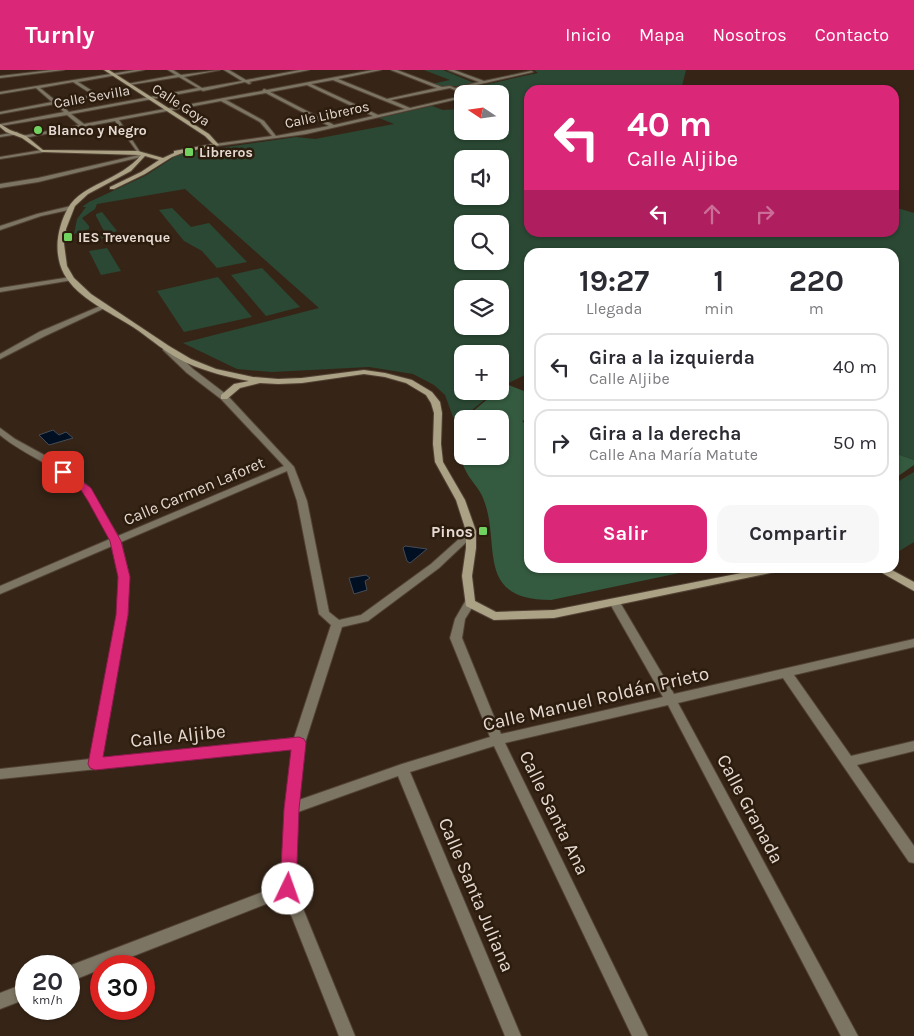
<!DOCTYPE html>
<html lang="es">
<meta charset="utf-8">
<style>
body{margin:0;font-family:Karla,sans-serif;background:#f7f7f7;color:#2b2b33;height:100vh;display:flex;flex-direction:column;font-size:19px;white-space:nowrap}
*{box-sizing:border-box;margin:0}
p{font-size:16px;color:#7c7c81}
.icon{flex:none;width:28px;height:28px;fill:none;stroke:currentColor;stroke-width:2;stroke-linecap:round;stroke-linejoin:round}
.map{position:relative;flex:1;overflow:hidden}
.drawer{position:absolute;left:524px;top:178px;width:375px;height:325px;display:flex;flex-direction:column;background:#fff;border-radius:15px;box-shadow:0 1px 4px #0004}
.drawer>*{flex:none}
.banner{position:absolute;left:524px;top:15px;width:375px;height:152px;border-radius:15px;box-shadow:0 1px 4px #0004;background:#db2777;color:#fff;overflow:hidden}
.needle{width:32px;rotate:283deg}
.tools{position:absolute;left:454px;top:15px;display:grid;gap:10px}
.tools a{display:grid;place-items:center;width:55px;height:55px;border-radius:10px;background:#fff;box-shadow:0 1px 4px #0004;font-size:25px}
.speed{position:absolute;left:15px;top:885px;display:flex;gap:10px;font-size:25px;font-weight:700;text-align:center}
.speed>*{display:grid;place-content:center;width:65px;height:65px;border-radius:50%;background:#fff;box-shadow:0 1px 4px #0004;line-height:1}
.speed small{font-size:12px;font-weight:400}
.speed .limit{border:8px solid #d22;background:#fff;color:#111}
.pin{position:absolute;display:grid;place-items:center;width:42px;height:42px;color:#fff;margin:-21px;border-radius:10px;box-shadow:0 2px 8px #0006}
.me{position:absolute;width:55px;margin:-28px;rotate:3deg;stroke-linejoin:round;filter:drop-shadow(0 0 4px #0008)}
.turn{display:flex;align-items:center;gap:18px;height:105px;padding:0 20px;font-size:22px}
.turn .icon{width:65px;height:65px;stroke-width:2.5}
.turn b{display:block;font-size:35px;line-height:42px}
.lanes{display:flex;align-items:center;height:48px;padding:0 20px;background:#0003;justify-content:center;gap:25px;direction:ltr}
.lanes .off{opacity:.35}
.eta{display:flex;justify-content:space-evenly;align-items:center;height:85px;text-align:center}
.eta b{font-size:30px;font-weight:700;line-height:35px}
.cta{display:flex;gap:10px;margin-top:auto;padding:10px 20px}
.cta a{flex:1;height:58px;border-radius:15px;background:#db2777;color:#fff;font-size:20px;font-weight:700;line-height:58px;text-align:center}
.cta a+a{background:#f7f7f7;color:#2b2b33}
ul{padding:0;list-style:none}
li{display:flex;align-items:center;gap:15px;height:68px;margin:0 10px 8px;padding:0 10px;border:2px solid #e1e1e2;border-radius:15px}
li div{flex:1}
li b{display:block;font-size:19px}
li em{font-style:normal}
header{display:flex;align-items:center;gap:30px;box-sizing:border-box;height:70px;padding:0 25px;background:#db2777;color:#fff}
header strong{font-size:24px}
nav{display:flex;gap:28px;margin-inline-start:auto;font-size:18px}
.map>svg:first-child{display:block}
.green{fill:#2a4833;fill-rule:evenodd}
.forest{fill:#345a3f}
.water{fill:#000f22;stroke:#454c57}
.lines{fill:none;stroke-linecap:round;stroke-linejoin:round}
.street-casing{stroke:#524235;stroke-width:2}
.secondary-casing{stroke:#524235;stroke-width:2}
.street{fill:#7c7564;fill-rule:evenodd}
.secondary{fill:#aba184;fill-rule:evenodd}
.route{fill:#db2777;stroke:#8e194d}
.poi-dot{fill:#70d35f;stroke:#2b1c0e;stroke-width:2}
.labels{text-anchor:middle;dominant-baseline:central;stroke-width:5;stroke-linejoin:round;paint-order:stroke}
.far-street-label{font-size:14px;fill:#e6dad2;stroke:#2b1c0e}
.far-poi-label{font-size:14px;font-weight:bold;fill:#e6dad2;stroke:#2b1c0e;text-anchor:start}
.street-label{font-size:16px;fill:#e6dad2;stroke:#2b1c0e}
.poi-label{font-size:16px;font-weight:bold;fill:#e6dad2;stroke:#2b1c0e;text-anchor:end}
.near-street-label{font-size:19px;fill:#e6dad2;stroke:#2b1c0e}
</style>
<header>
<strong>Turnly</strong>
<nav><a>Inicio</a><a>Mapa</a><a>Nosotros</a><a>Contacto</a></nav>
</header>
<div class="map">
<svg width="914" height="966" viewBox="0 0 914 966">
<rect width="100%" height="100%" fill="#362517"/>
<g class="green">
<path d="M424 0H443L474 13C460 16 446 19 432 14L450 10Z"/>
<path d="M534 0H686L681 20H529V162H894V137L914 143V390L894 383V182H529V303L500 317V284H462V321H495L460 350 453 347 445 325 434 315 413 304 369 297 272 302 237 299 183 273 319 238 185 119 97 134 95 139 82 148 89 156V159L74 164 77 149 86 137H82L89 132 145 106 179 84 296 67 315 69 394 54 379 48 432 36 443 40 462 39V61H500V33L504 31 500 29V24H484L470 18 538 3ZM462 89H500V126H462ZM462 154H500V191H462ZM462 219H500V256H462Z"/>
<polygon points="172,138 191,157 209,153 247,192 217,198 202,181 184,171 159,140"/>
<polygon points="102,142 117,161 108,164 106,167 101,169 98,165 105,163 96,146 96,144"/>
<polygon points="107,178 121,201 101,205 89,181"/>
<polygon points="262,198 300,237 266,246 231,205"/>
<polygon points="218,207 252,247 184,262 157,221"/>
<polygon points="914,402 914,472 896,483 894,482 894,414"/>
</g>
<g class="forest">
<path d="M506 314 529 323V349L522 351 529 357V498H703L551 530C473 530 502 473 483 428 480 420 473 413 468 405 459 390 457 372 455 354L462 350V386H500V349H464L497 321H500V319Z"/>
<polygon points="894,383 914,390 914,395 894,409"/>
</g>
<g class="water">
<polygon points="53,360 59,365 66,362 73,368 49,375 39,365"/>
<polygon points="405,476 427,479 410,493 407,491 403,478"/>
<polygon points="366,505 370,508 365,511 367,520 354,524 349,508"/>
</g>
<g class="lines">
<defs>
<g id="street">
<polygon points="52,0 64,0 0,8 0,6"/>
<path d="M135 0H144L78 12 102 27 100 28 96 27 59 33 69 42 198 18 179 7 129 15 127 14 176 5 168 0H173L181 5 220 0 184 7 202 18 242 11 224 0H229L246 10 300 0H309L249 12 251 13 249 14 245 12 203 21 201 20 71 44 84 54 262 21 264 19 267 20 373 0H381L338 9 387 29 437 18 391 0H397L442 17 450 16 455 18 479 12 448 0H454L484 11 531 1 533 2 459 19 470 24H464L450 18 391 30 410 38 462 26V28L306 64 217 76 215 74 272 66 260 52 221 31 119 50 140 82 138 83 115 51 24 68 22 66 79 55 67 45 0 56 1 54 64 42 55 34 0 44V42L52 32 36 18 0 24V22ZM333 10 405 39 378 45 311 14ZM73 12 93 25 56 31 40 18ZM307 15 373 46 334 55 270 22ZM266 23 329 56 276 66 264 51 226 30Z"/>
<polygon points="17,62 19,64 0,67 0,65"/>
<polygon points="42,80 44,82 0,89 0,87"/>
<polygon points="143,84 145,86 38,112 0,118 0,114 38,108"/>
<polygon points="71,136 73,137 73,139 41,146 0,160 0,156 37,144"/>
<polygon points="71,207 73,208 73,210 0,222 0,218"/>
<polygon points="105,234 107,235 107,237 45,266 0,289 0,284 39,262"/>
<path d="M163 276H169L193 299 227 325 294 397 307 431 329 542 339 550 361 545 431 494 468 461H474L476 463 439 498 368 551 342 557 305 673 299 730 402 694 490 667 450 568 455 549 466 530H474L475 533 465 549 462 568 501 664 663 627 609 532 610 529H618L674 624 914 569V577L794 605 851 686 914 671V681L857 695 914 776V793L909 792 783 608 678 633 858 966H841L668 635 505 673 648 966H632L494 676 410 702 521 966H505L398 706 298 742 295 819 355 966H339L284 827 108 896H101V899L69 912V896L281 815 285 739 292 679 0 709V699L90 689 117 545 119 507 112 476 0 524V516L110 469C103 457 90 428 81 419 58 396 25 386 0 365V358L15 369 55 391 88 416 118 466 284 396 221 329 187 303 163 280ZM287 401 297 431 319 544 331 555 294 668 102 688 127 545 129 507 121 472Z"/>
<polygon points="26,913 26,929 0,939 0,923"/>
</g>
<g id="secondary">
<path d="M104 0H109L209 64 219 75 185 82 172 87 145 104 114 119H110V117L141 102 159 90 145 86 131 101 88 124 75 136 66 159 64 174 67 196 74 208 91 224 169 276 191 289 216 299 253 307 278 309 302 308 364 300 385 303 412 310 432 322 440 332 442 343 441 374 443 392 465 430 476 461V478L472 506 475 531 496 542 554 540 766 498H786L785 500 554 548 494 550 466 536 462 506 466 478V461L456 430 435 392 433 374 434 343 431 333 426 325 406 313 385 307 364 304 302 313 278 314 260 313 240 318 227 329H221V325L234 314 249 311C228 307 207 302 187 293 167 284 151 269 133 257 110 242 78 229 64 204 53 183 57 158 68 138 82 114 121 110 141 85L42 82 22 68 6 62 0 57V54L10 60 26 66 43 80 138 81 163 88 174 83V81L213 74 205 66Z"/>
<polygon points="876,498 888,498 914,512 914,521 877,500"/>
</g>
</defs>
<use href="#street" class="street-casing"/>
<use href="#secondary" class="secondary-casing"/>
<use href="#street" class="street"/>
<use href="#secondary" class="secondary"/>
</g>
<polygon class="route" points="63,398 91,418 121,471 130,507 128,545 103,687 299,667 304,669 306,673 299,739 296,819 293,824 288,827 282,824 280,819 284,739 291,680 95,700 90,698 88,694 116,545 118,507 110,471 88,431 81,420 58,402"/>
<g class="poi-dot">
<circle cx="38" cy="60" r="5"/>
<rect x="184" y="77" width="10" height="10" rx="2.5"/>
<rect x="63" y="162" width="10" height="10" rx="2.5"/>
<rect x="478" y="456" width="10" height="10" rx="2.5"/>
</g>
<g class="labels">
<g class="far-street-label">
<text transform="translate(92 27) rotate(-10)">Calle Sevilla</text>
<text transform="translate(181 35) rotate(33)">Calle Goya</text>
<text transform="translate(327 45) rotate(-12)">Calle Libreros</text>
</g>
<g class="far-poi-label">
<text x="48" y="60">Blanco y Negro</text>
<text x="199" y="82">Libreros</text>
<text x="78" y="167">IES Trevenque</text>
</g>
<g class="street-label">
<text transform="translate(194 421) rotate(-23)">Calle Carmen Laforet</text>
</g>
<g class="poi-label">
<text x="473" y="461">Pinos</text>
</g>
<g class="near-street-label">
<text transform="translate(596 629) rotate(-13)">Calle Manuel Roldán Prieto</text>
<text transform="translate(178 666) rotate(-6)">Calle Aljibe</text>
<text transform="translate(750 739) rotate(62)">Calle Granada</text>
<text transform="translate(554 743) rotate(64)">Calle Santa Ana</text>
<text transform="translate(476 825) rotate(67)">Calle Santa Juliana</text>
</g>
</g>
</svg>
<div class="tools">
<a><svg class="needle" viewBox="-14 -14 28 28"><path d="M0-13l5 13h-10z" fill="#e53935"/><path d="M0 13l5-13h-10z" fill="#7c7c81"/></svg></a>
<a><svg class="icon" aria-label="sound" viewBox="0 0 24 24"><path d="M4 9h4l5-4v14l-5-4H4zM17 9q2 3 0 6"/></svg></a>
<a><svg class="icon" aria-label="search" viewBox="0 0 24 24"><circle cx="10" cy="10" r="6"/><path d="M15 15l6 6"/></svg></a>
<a><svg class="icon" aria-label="layers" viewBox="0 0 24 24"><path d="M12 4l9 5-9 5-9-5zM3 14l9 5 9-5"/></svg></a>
<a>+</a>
<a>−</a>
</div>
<div class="speed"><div>20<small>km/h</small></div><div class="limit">30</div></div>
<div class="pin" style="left:63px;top:402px;background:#d93025"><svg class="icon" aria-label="arrive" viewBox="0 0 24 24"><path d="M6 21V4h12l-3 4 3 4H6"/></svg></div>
<svg class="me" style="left:288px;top:819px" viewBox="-20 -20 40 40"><circle r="19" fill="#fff"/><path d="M0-13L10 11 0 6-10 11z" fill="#db2777"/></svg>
<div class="banner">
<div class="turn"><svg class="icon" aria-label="left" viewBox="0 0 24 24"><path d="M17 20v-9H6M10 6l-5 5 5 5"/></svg><div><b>40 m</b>Calle Aljibe</div></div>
<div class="lanes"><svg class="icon" aria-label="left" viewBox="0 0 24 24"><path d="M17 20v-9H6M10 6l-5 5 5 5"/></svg><svg class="icon off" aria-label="ahead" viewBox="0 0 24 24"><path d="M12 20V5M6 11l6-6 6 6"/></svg><svg class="icon off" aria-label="right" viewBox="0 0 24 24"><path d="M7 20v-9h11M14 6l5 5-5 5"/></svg></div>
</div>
<section class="drawer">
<div class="eta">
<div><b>19:27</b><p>Llegada</p></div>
<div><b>1</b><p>min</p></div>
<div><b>220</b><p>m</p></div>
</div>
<ul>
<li><svg class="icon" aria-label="left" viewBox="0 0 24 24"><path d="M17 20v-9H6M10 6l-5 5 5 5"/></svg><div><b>Gira a la izquierda</b><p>Calle Aljibe</p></div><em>40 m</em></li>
<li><svg class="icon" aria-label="right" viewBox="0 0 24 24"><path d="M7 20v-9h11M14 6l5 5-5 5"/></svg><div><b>Gira a la derecha</b><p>Calle Ana María Matute</p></div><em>50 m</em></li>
</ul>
<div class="cta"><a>Salir</a><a>Compartir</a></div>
</section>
</div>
